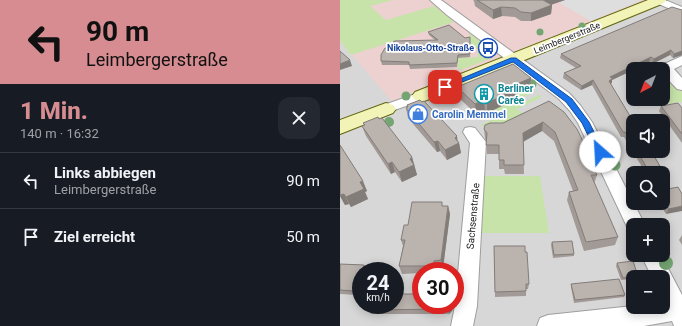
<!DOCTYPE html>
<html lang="de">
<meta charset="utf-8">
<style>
body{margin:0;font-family:Roboto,sans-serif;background:#242831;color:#f1f3f6;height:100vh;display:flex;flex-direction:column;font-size:15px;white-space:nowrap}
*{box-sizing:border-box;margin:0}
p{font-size:13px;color:#9ea1a6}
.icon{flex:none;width:22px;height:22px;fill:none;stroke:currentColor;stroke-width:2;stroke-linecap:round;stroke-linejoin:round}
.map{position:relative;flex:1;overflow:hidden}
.panel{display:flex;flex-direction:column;background:#171b24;width:340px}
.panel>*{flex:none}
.hud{background:#d68c90;color:#111;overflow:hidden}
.needle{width:26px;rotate:222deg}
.tools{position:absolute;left:286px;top:62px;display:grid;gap:8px}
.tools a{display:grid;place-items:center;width:44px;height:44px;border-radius:8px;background:#171b24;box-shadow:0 2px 10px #0003;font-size:20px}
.speed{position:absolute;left:12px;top:262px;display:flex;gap:8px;font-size:20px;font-weight:700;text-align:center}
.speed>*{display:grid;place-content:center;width:52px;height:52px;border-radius:50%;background:#171b24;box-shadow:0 2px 10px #0003;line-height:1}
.speed small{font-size:10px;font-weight:400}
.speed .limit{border:6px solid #d22;background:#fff;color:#111}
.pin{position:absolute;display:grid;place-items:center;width:34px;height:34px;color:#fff;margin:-17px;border-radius:8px;box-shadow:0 2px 6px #0006}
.me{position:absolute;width:44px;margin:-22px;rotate:334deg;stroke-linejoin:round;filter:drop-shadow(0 0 3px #0008)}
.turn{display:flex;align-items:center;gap:14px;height:84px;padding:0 20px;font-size:18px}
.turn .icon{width:52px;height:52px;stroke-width:2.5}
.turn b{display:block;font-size:28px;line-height:34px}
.round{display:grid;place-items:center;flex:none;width:42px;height:42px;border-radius:12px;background:#242831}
.headline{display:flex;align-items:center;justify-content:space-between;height:68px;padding:0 20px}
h1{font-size:24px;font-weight:800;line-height:30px;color:#d68c90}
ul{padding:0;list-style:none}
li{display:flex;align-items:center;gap:12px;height:56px;padding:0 20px;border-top:1px solid #363941}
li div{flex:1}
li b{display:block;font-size:15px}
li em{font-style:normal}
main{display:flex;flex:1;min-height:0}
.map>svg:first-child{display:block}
.residential{fill:#d8d7d7;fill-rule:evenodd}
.commercial{fill:#ecd1d0}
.grass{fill:#c7e3a9}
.parking{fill:#dedede}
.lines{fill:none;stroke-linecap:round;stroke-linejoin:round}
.street-casing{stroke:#9e9e9e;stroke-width:2}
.secondary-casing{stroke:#5f660d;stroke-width:2}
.street{fill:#fff;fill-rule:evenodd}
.secondary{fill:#f2f3b7;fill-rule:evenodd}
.tree{fill:#74a573}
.wall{fill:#a19a96}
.shaded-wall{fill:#837d7a}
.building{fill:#bbb3ae;stroke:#837d7a}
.route{fill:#1a73e8;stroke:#114b97}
.labels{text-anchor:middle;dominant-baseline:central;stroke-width:3.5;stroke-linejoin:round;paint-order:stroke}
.far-street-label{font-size:9px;fill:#1a1a1a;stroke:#fff}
.far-transit-label{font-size:9px;font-weight:bold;fill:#164399;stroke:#fff;text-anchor:end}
.culture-label{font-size:10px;font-weight:bold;fill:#0d838f;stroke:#fff;text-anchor:start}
.shop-label{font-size:10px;font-weight:bold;fill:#366cbe;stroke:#fff;text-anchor:start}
.street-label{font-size:10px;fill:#1a1a1a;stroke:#fff}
</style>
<main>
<section class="panel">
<div class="hud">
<div class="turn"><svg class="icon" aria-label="left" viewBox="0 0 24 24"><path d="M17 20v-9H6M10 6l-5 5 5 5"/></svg><div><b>90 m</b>Leimbergerstraße</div></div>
</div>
<div class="headline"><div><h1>1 Min.</h1><p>140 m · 16:32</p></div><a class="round"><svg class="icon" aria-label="close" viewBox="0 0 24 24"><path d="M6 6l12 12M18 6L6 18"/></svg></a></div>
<ul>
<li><svg class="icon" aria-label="left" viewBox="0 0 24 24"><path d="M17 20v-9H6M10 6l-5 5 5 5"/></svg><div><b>Links abbiegen</b><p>Leimbergerstraße</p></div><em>90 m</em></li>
<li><svg class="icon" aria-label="arrive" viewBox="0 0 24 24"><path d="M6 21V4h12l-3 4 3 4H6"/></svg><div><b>Ziel erreicht</b></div><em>50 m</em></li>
</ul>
</section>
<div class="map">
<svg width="342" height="326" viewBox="0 0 342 326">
<rect width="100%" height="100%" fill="#ebe8e0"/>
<path class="residential" d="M319 0H342V326H0V41L11 55ZM293 69H323V99H293ZM293 121H323V151H293ZM293 173H323V203H293ZM293 225H323V255H293ZM21 271H55V305H21ZM81 271H115V305H81ZM293 277H323V307H293Z"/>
<polygon class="commercial" points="0,0 319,0 56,106 0,41"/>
<g class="grass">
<polygon points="0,0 53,0 30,6 46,20 94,6 114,22 11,55 0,41"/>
<polygon points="129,33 152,50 152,58 121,70 117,67 118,58 138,57 137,48 130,48"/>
<polygon points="330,77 342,92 342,102 305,106 300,99 323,99 323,78"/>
<polygon points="191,87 195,91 177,100 181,103 199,95 202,97 177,109 187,117 160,130 152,123 144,127 141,125 153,119 147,113 176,94"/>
<polygon points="142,176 200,176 209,233 140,233"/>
</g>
<polygon class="parking" points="225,0 302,0 251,21 218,2"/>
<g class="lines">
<defs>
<g id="street">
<polygon points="90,0 101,0 229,93 240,105 252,122 305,225 293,225 293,232 289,231 238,123 230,111 219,99 107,15"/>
<polygon points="312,0 325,0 342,7 342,14 314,2"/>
<polygon points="342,56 342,65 334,69 342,78 342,90 337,89 323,74 323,69 318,69 322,65"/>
<polygon points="81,92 86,93 88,96 86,99 46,113 41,112 39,109 41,106"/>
<polygon points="130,127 135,128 146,142 137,306 133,326 111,326 115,306 130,143 123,132 125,128"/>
<polygon points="301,255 321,255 342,295 342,326 334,326 332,321 304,326 197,326 200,318 208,315 293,306 293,307 323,307 323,277 312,277"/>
</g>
<g id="secondary">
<polygon points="308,0 326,0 324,3 87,100 81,102 75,100 72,96 75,92"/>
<polygon points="46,103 53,105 56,109 53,113 0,134 0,120"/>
</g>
</defs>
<use href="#street" class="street-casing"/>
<use href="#secondary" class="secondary-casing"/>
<use href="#street" class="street"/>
<use href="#secondary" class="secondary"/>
</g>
<g class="tree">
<circle cx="242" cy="26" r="3.5"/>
<circle cx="200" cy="32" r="3.5"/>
<circle cx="192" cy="84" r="4.5"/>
<circle cx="66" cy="96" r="4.5"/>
<circle cx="49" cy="122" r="5"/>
<circle cx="263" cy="140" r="5"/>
<circle cx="275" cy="165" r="5.5"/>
<circle cx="326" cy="263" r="7"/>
</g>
<g class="wall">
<polygon points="133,0 225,0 211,5 212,5 211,14 191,21 181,21 175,17 162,16 153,19 135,6 134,1"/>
<polygon points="342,10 342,55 333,58 330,55 312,64 309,62 295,69 293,69 293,70 272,80 272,83 270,84 293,121 293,151 311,151 320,166 318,171 305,172 284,137 281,137 252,85 241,90 223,78 224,73 236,68 220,58 221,54"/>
<polygon points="88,32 125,38 130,41 130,57 118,58 117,67 70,69 69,65 42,65 41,61 52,48 95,40 89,35"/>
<polygon points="191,78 190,88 177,94 177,99 147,113 145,111 136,114 118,97 117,87"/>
<polygon points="209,101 255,166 254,169 257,175 254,184 278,237 275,245 244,251 227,200 229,192 233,191 214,141 202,131 183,141 184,174 165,174 164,169 159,169 159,154 147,154 146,141 145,138 144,129 163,123"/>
<polygon points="82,102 119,143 121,153 107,160 100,151 97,152 68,118 66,108 67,108 67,105"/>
<polygon points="321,106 342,108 342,143 319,111"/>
<polygon points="23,123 72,157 77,175 62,182 55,172 51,174 26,136 22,126 24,125"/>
<polygon points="0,145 27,191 25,192 28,199 11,207 9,204 5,205 0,196"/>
<polygon points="323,190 342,194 326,214 319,203 323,203"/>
<polygon points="103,206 108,206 110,214 103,268 96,268 96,271 81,271 81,273 62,274 59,266 63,246 61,240 68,225"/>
<polygon points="342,235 342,245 339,240"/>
<polygon points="212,242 234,254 234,256 213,258 211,245"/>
<polygon points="154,246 189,284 188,289 186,289 186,296 155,297"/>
<polygon points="277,263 298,276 298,277 293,277 293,279 281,280 276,266"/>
<polygon points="0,264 24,265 27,269 21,271 21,286 18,295 0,294"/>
<polygon points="231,284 285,295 284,297 234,303 231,287"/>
<polygon points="81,305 113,305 112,311 109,314 31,314 27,310"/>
</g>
<g class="shaded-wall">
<polygon points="202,0 225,0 201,8"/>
<polygon points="212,5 211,14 191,21 191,13"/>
<polygon points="161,7 162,16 153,19 153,10"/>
<polygon points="331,50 330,55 312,64 314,59"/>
<polygon points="342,51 342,55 333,58 334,54"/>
<polygon points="311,57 309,62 295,69 293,69 293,70 272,80 272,83 267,85 269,81 270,77"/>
<polygon points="10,60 12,66 0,70 0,64"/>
<polygon points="191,78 190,88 177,94 177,99 147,113 147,103 172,86"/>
<polygon points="253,80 252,85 241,90 242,86"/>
<polygon points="144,100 145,111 136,114 135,104"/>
<polygon points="203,122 202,131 183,142 183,133"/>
<polygon points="117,136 118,144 119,143 121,153 107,160 105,150 115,138"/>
<polygon points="98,141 100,151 97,152 94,142"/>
<polygon points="72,157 77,175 62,182 59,172 70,159"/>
<polygon points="52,162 55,172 51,174 48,164"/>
<polygon points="23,181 27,191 25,192 28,199 11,207 6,197 20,182"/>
<polygon points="4,194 9,204 5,205 0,196"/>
<polygon points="108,206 110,214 103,268 101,260"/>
<polygon points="342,206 342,211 326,214 329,209"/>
<polygon points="94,261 96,268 96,271 95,271 94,266"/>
<polygon points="24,265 27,269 26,271 22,271"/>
<polygon points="21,274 21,286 18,295 15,291"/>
<polygon points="111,305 113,305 112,311 109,314 108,309"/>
</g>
<g class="building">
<polygon points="137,0 203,0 212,5 191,13 181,12 175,8 161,7 153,10"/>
<polygon points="332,7 342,10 342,51 334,54 331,50 314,59 311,57 270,77 273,78 269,81 293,121 293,144 285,132 283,132 253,80 242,86 224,73 241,66 221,54"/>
<polygon points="109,25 125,38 130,37 130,54 118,55 117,63 69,65 69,62 41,61 41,55 45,48 52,48 54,41 98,40 88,32"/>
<polygon points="0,51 10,60 0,64"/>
<polygon points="173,64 191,78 172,86 177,89 147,103 144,100 135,104 117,87"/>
<polygon points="80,100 82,102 84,101 117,136 115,138 119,143 105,150 98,141 94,142 66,108 68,107 67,105"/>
<polygon points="209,101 224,112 237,129 255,166 253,167 257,175 251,175 278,237 246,242 229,192 238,190 215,132 203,122 183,133 184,165 164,165 164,160 159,160 159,145 146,145 147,133 144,129 145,125 150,123 163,123"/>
<polygon points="338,103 342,108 342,134 321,106"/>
<polygon points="38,117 39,119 42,118 72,157 70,159 74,165 59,172 52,162 48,164 22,126 25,125 23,123"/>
<polygon points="0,145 23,181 20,182 24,189 6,197 4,194 0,195"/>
<polygon points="297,151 311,151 320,166 307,168"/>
<polygon points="338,187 342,194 342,206 329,209 323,200 323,190"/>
<polygon points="72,202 102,202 102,206 108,206 101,260 94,261 94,266 59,266 65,240 61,240 64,225 68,225"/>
<polygon points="232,241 234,254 214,255 212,242"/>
<polygon points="154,246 185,246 185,252 187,252 189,284 186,284 186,291 155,292"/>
<polygon points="293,261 298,276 283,278 277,263"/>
<polygon points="0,264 24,265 22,271 21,271 21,274 15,291 0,290"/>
<polygon points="279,279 285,295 235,300 231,284"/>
<polygon points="55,294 81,294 81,305 111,305 111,306 108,309 27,310 29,305 55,305"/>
</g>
<polygon class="route" points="171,58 176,58 232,99 249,122 264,152 263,154 257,154 242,123 226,102 173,62 107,88 102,88 101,87"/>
<defs>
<symbol id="bus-ring" viewBox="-11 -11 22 22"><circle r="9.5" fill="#fff" stroke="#1a4fb4" stroke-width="1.5"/><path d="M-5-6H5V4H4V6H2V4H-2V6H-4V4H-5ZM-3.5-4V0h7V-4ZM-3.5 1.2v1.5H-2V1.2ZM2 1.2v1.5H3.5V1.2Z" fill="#1a4fb4"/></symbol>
<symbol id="building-ring" viewBox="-11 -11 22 22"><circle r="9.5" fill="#fff" stroke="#0f9aa8" stroke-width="1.5"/><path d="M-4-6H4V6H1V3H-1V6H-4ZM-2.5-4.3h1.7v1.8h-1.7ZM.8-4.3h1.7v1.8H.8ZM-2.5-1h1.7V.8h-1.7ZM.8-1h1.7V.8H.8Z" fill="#0f9aa8"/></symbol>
<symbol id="shop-ring" viewBox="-11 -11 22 22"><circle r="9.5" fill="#fff" stroke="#3f7fe0" stroke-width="1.5"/><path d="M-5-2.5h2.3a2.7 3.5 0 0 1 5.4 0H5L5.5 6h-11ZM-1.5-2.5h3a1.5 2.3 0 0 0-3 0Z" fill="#3f7fe0"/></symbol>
</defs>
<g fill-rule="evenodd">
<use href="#bus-ring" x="137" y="37" width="22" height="22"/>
<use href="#building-ring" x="133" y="83" width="22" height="22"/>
<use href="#shop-ring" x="67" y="103" width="22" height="22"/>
</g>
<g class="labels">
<g class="far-street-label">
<text transform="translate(227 38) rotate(-22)">Leimbergerstraße</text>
</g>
<g class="far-transit-label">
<text x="134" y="48">Nikolaus-Otto-Straße</text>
</g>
<g class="culture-label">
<text x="158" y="88">Berliner<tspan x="158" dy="12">Carée</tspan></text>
</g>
<g class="shop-label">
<text x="92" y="114">Carolin Memmel</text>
</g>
<g class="street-label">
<text transform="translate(133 216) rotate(-85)">Sachsenstraße</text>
</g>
</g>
</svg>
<div class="tools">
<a><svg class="needle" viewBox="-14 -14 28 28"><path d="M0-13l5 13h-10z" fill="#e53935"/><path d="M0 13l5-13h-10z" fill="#9ea1a6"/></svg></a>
<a><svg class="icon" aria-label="sound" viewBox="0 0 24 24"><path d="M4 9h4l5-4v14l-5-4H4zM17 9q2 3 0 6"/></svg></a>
<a><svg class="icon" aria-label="search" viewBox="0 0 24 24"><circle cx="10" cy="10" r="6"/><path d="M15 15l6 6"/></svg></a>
<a>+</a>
<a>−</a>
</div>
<div class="speed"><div>24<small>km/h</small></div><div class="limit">30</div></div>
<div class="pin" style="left:105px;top:87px;background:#d93025"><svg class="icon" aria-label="arrive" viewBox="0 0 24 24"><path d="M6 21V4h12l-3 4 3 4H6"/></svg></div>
<svg class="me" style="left:260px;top:152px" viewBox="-20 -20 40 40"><circle r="19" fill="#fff"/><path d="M0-13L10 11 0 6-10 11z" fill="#1a73e8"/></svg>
</div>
</main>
